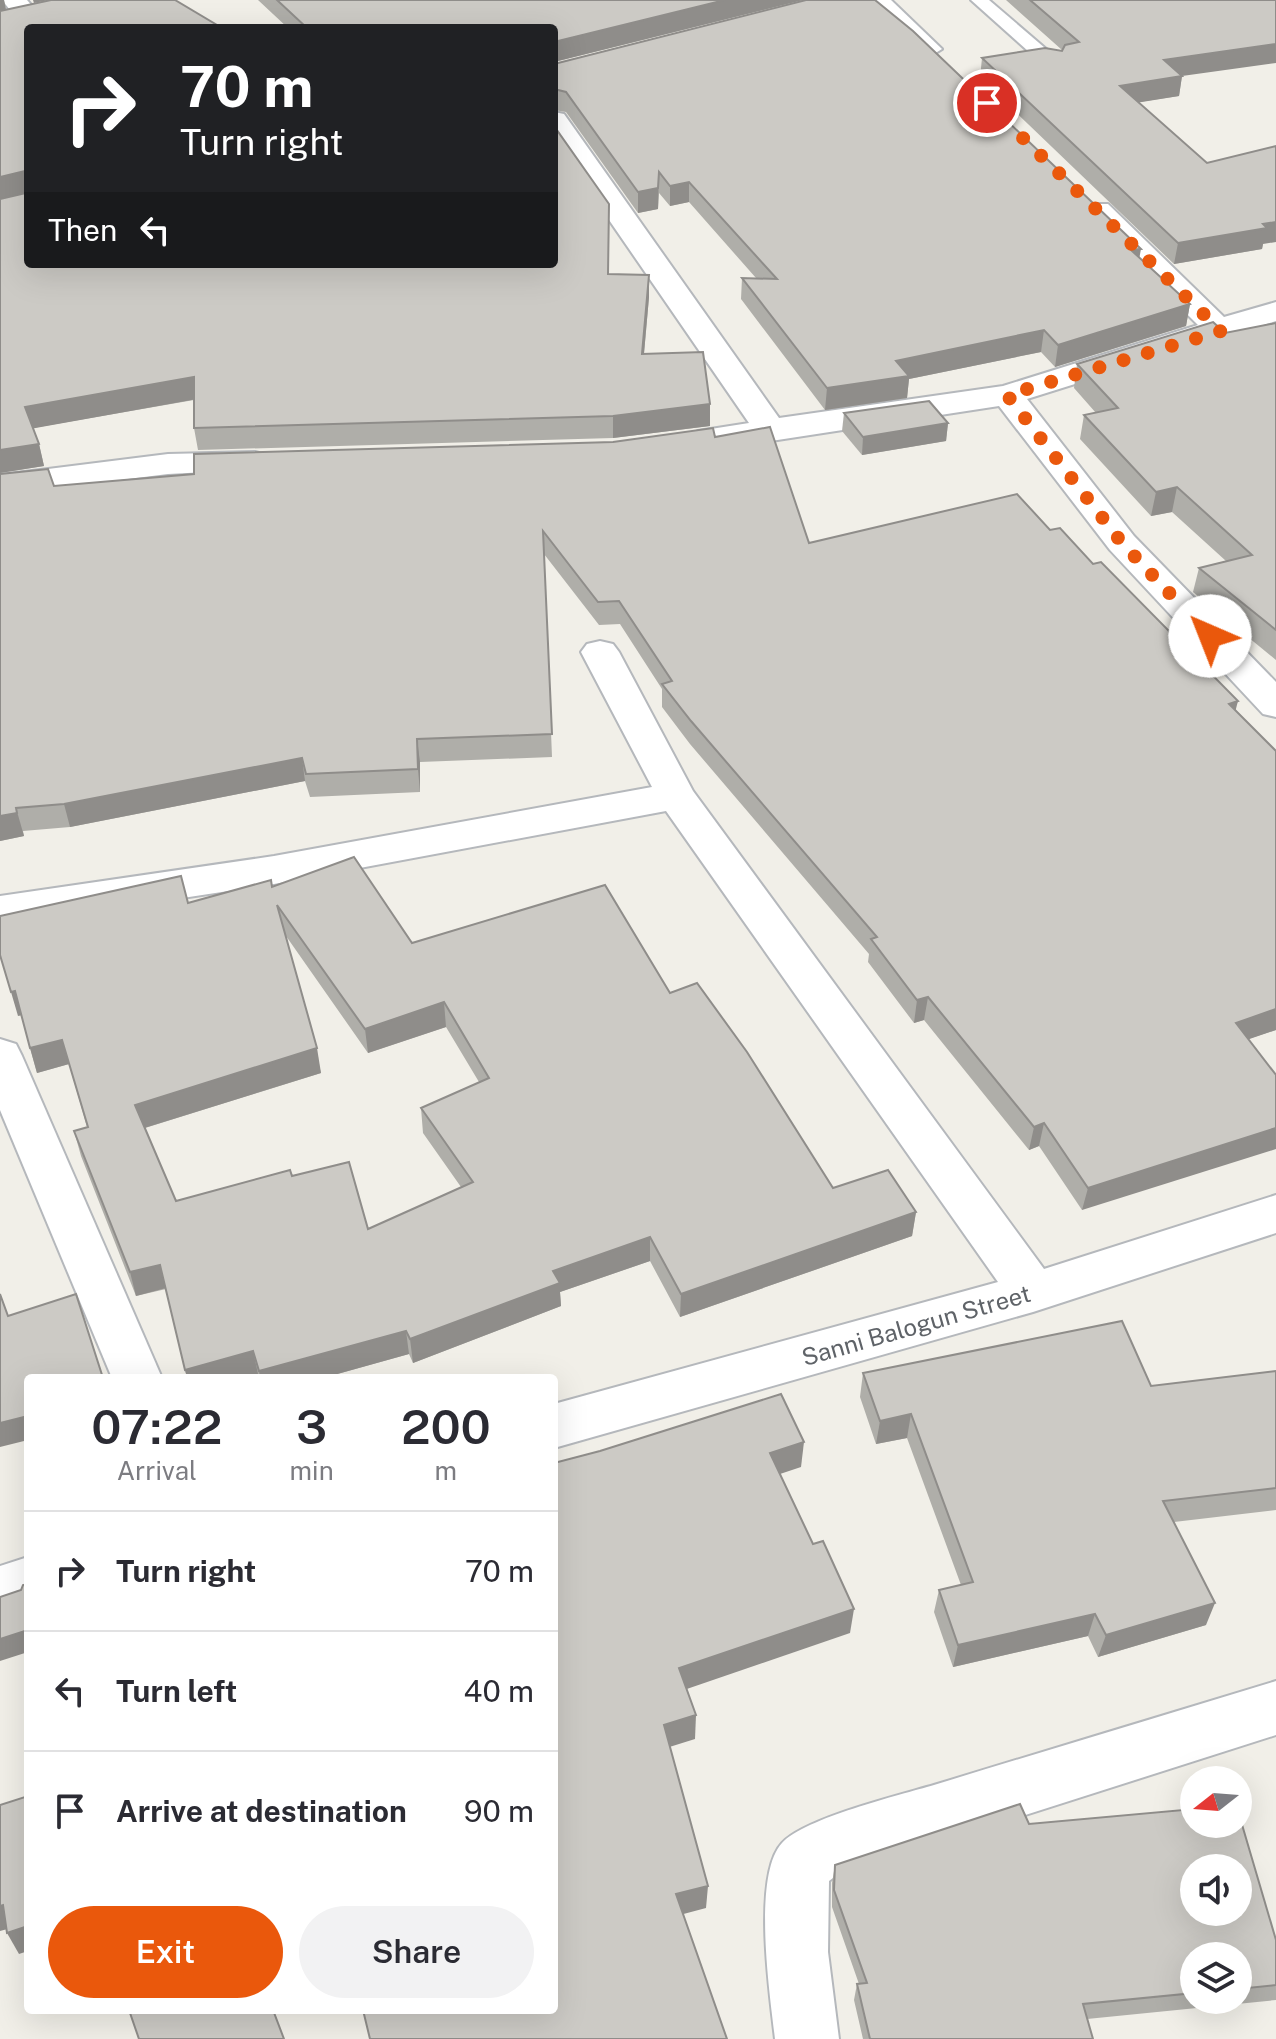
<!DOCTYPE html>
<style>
body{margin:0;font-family:"Public Sans",sans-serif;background:#f2f2f3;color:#2b2b33;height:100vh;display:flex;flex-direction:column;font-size:30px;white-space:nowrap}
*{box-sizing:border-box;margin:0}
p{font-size:26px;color:#7c7c81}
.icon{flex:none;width:44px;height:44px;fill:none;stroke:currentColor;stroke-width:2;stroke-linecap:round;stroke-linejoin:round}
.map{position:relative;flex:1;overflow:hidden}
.drawer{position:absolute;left:24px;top:1374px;width:534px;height:640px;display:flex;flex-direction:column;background:#fff;border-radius:8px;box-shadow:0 8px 32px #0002}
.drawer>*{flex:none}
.hud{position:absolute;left:24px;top:24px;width:534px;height:244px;border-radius:8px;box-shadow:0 8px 32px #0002;background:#202124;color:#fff;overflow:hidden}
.needle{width:52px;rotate:253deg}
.buttons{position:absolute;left:1180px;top:1766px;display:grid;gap:16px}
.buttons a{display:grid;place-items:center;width:72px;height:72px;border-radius:50%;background:#fff;box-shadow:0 8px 32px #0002;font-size:40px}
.pin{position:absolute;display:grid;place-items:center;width:68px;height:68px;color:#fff;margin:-34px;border:4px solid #fff;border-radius:50%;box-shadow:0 2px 8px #0007}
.me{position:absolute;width:88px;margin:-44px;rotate:316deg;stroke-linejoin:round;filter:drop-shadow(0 0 6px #0008)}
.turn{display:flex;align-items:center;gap:28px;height:168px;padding:0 24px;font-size:36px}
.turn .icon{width:104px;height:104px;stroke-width:2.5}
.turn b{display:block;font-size:56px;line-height:68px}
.then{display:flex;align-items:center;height:76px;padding:0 24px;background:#0003;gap:16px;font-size:30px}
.eta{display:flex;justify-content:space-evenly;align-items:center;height:136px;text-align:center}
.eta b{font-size:48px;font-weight:600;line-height:56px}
.button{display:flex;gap:16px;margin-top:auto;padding:16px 24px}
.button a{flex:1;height:92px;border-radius:48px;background:#ea580c;color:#fff;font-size:32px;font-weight:600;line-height:92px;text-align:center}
.button a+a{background:#f2f2f3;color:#2b2b33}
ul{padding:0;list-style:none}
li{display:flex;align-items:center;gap:24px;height:120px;padding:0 24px;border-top:2px solid #e1e1e2}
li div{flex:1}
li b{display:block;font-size:30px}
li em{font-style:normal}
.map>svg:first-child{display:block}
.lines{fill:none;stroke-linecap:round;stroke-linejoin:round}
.lane-casing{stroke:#b5b8bc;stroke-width:4}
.street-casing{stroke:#b5b8bc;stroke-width:4}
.lane{fill:#fff;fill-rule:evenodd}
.street{fill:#fff;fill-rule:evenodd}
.wall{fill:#afaea9;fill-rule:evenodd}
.shaded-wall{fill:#8f8d8a}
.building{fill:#cccac5;stroke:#8f8d8a;stroke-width:2;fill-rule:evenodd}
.route{stroke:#ea580c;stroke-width:14;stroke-dasharray:0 25.2}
.labels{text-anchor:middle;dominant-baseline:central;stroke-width:6;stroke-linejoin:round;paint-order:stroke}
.street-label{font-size:24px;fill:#5f6368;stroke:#fff}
</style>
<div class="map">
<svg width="1276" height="2039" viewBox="0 0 1276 2039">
<rect width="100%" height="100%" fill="#f1efe8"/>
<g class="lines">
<defs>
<polygon id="lane" points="971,0 989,0 1059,60 1059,68 1047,68"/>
<g id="street">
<polygon points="2,0 27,0 40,15 27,23 18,20"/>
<polygon points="864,0 891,0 942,49 929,57 920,54"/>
<polygon points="554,112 564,114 779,418 1003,386 1198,325 1088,216 1084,210 1088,204 1108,204 1224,317 1276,302 1276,321 1027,399 1134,536 1276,682 1276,717 1263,714 1110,550 999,406 771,441 710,448 698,445 693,438 698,431 749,423 554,140"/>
<polygon points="255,452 267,455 272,462 267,469 168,474 0,495 0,475 168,454"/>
<polygon points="600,641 613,644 619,652 693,791 1044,1269 1276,1195 1276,1233 1033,1312 554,1448 554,1404 998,1282 666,811 274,884 0,926 0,896 274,856 652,787 581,652 587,644"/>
<polygon points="0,1039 16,1044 22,1056 162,1378 112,1378 0,1110"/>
<polygon points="28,1557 28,1607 0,1616 0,1566"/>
<path d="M1276 1681V1735L837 1875 829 1881 828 1952 839 2039H775C770 1996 752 1875 782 1843 805 1818 900 1795 934 1785 1048 1750 1162 1716 1276 1681Z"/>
</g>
</defs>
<use href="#lane" class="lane-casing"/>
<use href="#street" class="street-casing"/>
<use href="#lane" class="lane"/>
<use href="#street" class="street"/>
</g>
<g class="wall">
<polygon points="0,0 4,0 6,10 609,274 649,275 649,297 644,354 710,404 710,426 613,438 198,450 194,428 194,400 33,428 39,444 44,466 0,473"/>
<polygon points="258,0 803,0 554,62 554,28 288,28"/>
<polygon points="1006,0 1276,0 1182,76 1179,96 1139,102 1263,244 1262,249 1174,264 980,78 982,58 1062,51 1062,50"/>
<polygon points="554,64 1139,258 1190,304 1186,326 1055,367 1041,352 909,379 907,398 825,410 741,299 742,278 756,278 689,202 670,206 659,193 658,209 638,213 566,112 554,110"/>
<polygon points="1276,323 1276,660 1193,592 1199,568 1226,561 1172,512 1151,516 1080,439 1084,415 1096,413 1074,388 1077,364"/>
<polygon points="844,413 948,423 946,441 862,455 842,431"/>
<polygon points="715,437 809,543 1050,530 1093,564 1276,751 1276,1030 1248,1039 1082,1210 1039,1146 1029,1150 924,1020 914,1023 868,962 869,954 690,744 662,707 662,689 620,624 599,625 544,554 552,757 420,762 420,792 310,797 305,781 70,827 23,831 24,836 0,841 0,474 54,486 613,442"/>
<path d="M272 887 412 943 670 993 833 1188 916 1212 912 1236 680 1317 650 1261 560 1292 561 1306 413 1363 409 1354 323 1378H259L258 1374 244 1378H187L166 1289 136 1296 81 1156 74 1131 87 1127 69 1064 37 1073 21 1015 18 1016 188 903ZM286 936 368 1053 446 1027 479 1082 421 1108 423 1133 461 1187 368 1229 292 1176 176 1201 145 1128 321 1073Z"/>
<polygon points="1276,1371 1276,1510 1174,1522 1206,1625 1098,1657 1088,1636 953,1667 934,1612 939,1590 961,1585 907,1438 876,1444 860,1397 863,1373 1151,1386"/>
<path d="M1029 1824 1276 1940V2000L1087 2019 1093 2039H863L854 2000 857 1984H859L832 1907V1883L835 1865ZM1194 1956H1238V2000H1194Z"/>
</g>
<g class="shaded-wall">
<polygon points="0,0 4,0 6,10 0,13"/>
<polygon points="33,0 49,0 34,3"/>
<polygon points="725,0 803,0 554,62 554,42"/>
<polygon points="1276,44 1276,63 1182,76 1179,96 1117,106 1120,86 1164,60"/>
<polygon points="25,171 28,192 0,199 0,177"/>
<polygon points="659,172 658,209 638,213 638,192"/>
<polygon points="689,182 689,202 670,206 670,186"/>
<polygon points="1276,222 1276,242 1263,244 1262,249 1174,264 1178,243"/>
<polygon points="1141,249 1137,270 1131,250"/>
<polygon points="649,275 649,297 642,375 642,354"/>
<polygon points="1190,304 1186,326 1055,367 1058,345"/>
<polygon points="1044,330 1041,352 909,379 907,398 825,410 827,388 896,361"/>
<polygon points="194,377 197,399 30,429 25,407"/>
<polygon points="710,404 710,426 613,438 613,416"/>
<polygon points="948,423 946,441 862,455 863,437"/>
<polygon points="39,444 44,466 0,473 0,450"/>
<polygon points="1177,487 1172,512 1151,516 1156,492"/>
<polygon points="1238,701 1232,724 1229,704"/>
<polygon points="417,739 420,762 420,792 418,769"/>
<polygon points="302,758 305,781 70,827 64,804"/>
<polygon points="16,808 24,836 0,841 0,816"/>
<polygon points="15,991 22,1015 18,1016 11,992"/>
<polygon points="928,997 924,1020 914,1023 917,1000"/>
<polygon points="444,1002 446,1027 368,1053 365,1029"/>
<polygon points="1276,1009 1276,1030 1229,1046 1236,1023"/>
<polygon points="62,1040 69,1064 37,1073 30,1048"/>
<polygon points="317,1048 321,1073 141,1129 135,1105"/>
<polygon points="1044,1123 1039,1146 1029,1150 1034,1127"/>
<polygon points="1276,1128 1276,1149 1082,1210 1088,1188"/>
<polygon points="916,1212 912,1236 680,1317 681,1294"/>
<polygon points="650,1237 650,1261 560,1292 561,1306 413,1363 410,1339 553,1271"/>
<polygon points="160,1265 166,1288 136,1296 130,1272"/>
<polygon points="406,1331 409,1354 323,1378 260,1378 259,1371"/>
<polygon points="253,1351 258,1374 244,1378 187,1378 185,1370"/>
<polygon points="911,1414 907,1438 876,1444 880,1421"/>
<polygon points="28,1416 28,1440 0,1447 0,1423"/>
<polygon points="804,1442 801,1467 768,1478 770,1453"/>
<polygon points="1215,1603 1206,1625 1098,1657 1106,1635"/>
<polygon points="854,1609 850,1633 678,1692 679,1668"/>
<polygon points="1095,1614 1088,1636 953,1667 958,1645"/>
<polygon points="28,1630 28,1652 0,1661 0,1639"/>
<polygon points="696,1715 695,1739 663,1749 664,1725"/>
<polygon points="708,1886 706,1908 676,1916 676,1894"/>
<polygon points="3,1905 15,1927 0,1931 0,1906"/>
<polygon points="28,1926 28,1951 19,1954 7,1933"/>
</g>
<g class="building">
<polygon points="51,0 175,0 222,28 28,28 28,264 554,264 554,126 609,204 608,274 649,275 642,354 703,352 710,404 613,416 194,428 194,377 25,407 39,444 0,450 0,199 26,193 25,171 0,177 0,11"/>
<polygon points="277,0 725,0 554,42 554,28 307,28"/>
<polygon points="806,0 875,0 913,31 1141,249 1131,250 1190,304 1058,345 1044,330 896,361 909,376 827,388 742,278 777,279 689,182 670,186 659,172 658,188 638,192 566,92 554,89 554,64"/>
<polygon points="1030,0 1276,0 1276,44 1164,60 1182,76 1120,86 1207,163 1276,146 1276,222 1263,224 1267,228 1178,243 982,58 1045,48 1062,51 1065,45 1079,42"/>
<polygon points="1213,322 1225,333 1276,323 1276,630 1199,568 1252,555 1177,487 1156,492 1084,415 1118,408 1077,364"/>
<polygon points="929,401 948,423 863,437 844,413"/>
<polygon points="770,427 809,543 1017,494 1050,530 1060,528 1093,564 1101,562 1238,701 1229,704 1276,751 1276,1009 1236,1023 1276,1075 1276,1128 1088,1188 1044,1123 1034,1127 928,997 917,1000 871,939 877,937 691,721 662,684 672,681 619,601 598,602 543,531 552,734 417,739 418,769 306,774 302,758 64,804 16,808 17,813 0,816 0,474 48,469 54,486 194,474 194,454 613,442 713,428 715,437"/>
<path d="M354 857 412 943 605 885 670 993 697 983 747 1052 833 1188 888 1170 916 1212 681 1294 650 1237 553 1271 560 1283 410 1339 406 1331 259 1371 253 1351 185 1370 160 1265 130 1272 74 1131 88 1127 62 1040 30 1048 15 991 11 992 0 955V916L181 876 188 903 271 880 272 887ZM277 905 365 1029 444 1002 489 1078 421 1108 473 1182 368 1229 349 1162 292 1176 290 1170 176 1201 135 1105 317 1048Z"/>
<polygon points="0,1294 8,1316 76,1294 103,1378 28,1378 28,1416 0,1423"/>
<polygon points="1122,1321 1151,1386 1276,1371 1276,1488 1163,1501 1215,1603 1106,1635 1095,1614 958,1645 939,1590 973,1582 911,1414 880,1421 863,1373"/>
<polygon points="781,1394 804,1442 770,1453 813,1544 823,1541 854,1609 679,1668 696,1715 664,1725 708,1886 676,1894 727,2039 370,2039 363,2010 554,2010 554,1463 600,1451"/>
<polygon points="28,1584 28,1630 0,1639 0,1597 21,1590 23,1585"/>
<polygon points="28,1796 28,1926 7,1933 3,1905 0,1906 0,1805"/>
<path d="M1020 1804 1029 1824 1194 1809V1824H1238V1811L1276 1940V1985L1238 1989V1956H1194V1993L1083 2004 1093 2039H870L857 1984 867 1983 834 1890 835 1865ZM1194 1868H1238V1912H1194Z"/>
<polygon points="129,2010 273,2010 284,2039 139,2039"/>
</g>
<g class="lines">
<polyline class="route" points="987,103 1221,331 1007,395 1122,543 1210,636"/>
</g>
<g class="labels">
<g class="street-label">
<text transform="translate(916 1325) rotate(-16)">Sanni Balogun Street</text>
</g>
</g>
</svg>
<div class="buttons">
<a><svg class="needle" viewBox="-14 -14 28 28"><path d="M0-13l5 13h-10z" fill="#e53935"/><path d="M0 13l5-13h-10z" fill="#7c7c81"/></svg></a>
<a><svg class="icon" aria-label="sound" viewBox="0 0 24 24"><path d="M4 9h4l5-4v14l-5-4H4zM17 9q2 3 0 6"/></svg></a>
<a><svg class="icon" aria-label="layers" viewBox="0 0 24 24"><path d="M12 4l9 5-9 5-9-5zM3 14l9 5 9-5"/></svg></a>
</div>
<div class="pin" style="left:987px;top:103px;background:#d93025"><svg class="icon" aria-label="arrive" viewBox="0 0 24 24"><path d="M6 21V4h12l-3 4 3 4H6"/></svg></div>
<svg class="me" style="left:1210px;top:636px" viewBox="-20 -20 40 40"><circle r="19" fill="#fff"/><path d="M0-13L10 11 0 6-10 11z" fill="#ea580c"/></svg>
<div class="hud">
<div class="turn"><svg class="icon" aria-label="right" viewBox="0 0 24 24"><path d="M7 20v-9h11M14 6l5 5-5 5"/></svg><div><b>70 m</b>Turn right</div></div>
<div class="then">Then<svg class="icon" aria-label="left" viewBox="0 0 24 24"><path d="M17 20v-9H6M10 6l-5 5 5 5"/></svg></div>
</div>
<section class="drawer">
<div class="eta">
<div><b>07:22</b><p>Arrival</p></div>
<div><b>3</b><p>min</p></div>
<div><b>200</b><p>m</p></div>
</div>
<ul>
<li><svg class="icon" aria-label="right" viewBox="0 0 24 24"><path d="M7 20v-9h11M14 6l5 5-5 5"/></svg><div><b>Turn right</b></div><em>70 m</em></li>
<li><svg class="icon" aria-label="left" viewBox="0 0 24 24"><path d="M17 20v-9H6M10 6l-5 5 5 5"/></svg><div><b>Turn left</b></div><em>40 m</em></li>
<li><svg class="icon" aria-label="arrive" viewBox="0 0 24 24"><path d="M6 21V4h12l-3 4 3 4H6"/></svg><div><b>Arrive at destination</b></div><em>90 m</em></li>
</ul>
<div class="button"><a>Exit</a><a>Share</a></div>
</section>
</div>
